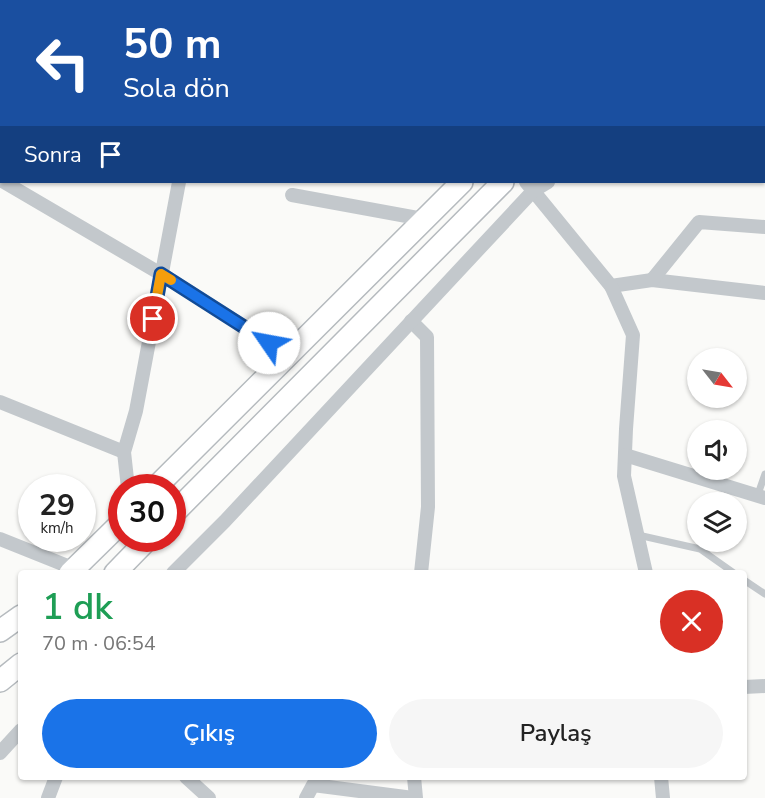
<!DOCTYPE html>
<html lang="tr">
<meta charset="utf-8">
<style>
body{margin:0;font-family:"Nunito Sans",sans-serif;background:#f6f6f6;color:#222;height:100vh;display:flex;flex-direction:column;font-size:22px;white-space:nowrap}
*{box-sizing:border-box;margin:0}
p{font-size:20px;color:#767676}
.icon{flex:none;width:33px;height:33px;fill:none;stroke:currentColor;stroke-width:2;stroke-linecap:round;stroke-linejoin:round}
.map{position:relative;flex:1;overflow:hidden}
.sheet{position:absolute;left:18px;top:570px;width:729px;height:210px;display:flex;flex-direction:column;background:#fff;border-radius:6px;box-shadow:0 2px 4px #0004}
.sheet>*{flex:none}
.guide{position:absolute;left:0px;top:0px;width:765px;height:183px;box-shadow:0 2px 4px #0004;background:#1a4fa0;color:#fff;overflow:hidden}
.needle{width:39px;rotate:121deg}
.fabs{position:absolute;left:687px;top:348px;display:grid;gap:12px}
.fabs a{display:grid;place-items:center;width:60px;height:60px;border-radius:50%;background:#fff;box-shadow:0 2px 4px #0004;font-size:30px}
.speed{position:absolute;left:18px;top:474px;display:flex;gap:12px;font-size:30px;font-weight:700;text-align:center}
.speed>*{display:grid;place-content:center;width:78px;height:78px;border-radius:50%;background:#fff;box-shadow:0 2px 4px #0004;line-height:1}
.speed small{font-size:15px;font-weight:400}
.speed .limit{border:9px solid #d22;background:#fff;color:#111}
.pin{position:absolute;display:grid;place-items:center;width:51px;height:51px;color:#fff;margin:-26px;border:3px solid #fff;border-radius:50%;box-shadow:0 2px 6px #0007}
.me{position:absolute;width:66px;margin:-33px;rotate:303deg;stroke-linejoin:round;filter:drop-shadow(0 0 4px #0008)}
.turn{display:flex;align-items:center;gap:21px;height:126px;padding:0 24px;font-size:27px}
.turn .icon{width:78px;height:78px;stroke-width:2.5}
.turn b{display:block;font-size:42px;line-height:51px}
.then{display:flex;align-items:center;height:57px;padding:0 24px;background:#0003;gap:12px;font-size:22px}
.round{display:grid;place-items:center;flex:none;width:63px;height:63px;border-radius:32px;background:#f6f6f6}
.summary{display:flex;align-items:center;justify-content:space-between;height:102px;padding:0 24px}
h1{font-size:36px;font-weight:600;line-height:45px;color:#1e9e55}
.button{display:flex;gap:12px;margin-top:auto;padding:12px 24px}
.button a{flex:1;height:69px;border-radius:36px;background:#1a73e8;color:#fff;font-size:24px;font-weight:600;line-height:69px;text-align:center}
.button a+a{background:#f6f6f6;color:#222}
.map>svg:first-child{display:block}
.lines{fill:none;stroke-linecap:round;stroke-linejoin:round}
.primary-casing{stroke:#b5babe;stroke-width:24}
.service{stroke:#c3c8cc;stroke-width:7}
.minor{stroke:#c3c8cc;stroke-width:14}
.tertiary{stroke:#c3c8cc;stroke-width:16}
.primary{stroke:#fff;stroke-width:21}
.route-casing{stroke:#114b97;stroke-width:15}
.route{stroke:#1a73e8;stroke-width:10}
.slow{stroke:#f59e0b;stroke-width:10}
</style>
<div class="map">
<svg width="765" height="798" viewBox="0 0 765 798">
<rect width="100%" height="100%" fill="#fafaf8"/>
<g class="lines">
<defs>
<g id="primary">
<polyline points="651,2 652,0"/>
<polyline points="711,2 712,0"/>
<polyline points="155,488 462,182"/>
<polyline points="172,515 503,182"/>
<polyline points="70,573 122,522"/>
<polyline points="115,573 149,538"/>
<polyline points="0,631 21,616"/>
<polyline points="0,681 21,664"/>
</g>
</defs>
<use href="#primary" class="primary-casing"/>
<g class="service">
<polyline points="764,113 765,113"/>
<polyline points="757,497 765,474"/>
<polyline points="638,535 700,549 734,573"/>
<polyline points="744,580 765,594"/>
</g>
<g class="minor">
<polyline points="216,2 216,0"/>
<polyline points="371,2 371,0"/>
<polyline points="494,2 495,0"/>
<polyline points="724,2 725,0"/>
<polyline points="4,182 161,274 287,354"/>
<polyline points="526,182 611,286 652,280 765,293"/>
<polyline points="292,195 423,219"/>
<polyline points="652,280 699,222 765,227"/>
<polyline points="611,286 633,335 626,429 624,476 646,573"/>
<polyline points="411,321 427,337 428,507 421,573"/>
<polyline points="0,402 124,452"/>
<polyline points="625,455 765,498"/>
<polyline points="128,488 124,452 136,411 179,182"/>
<polyline points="0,539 75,569"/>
<polyline points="173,573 225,521 533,191 548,182"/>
<polyline points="744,687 765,686"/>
<polyline points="0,753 21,730"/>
<polyline points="186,777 209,798"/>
<polyline points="414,777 416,798"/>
<polyline points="661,777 663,798"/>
<polyline points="48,798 56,777"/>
<polyline points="306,798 313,785 413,798"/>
</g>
<g class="tertiary">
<polyline points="301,0 304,2"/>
<polyline points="358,0 361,2"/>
</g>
<use href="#primary" class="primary"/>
</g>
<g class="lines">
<defs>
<polyline id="route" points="153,319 161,274 269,343"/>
</defs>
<use href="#route" class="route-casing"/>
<use href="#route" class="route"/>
<polyline class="slow" points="157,296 161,274 171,280"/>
</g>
</svg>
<div class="fabs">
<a><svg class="needle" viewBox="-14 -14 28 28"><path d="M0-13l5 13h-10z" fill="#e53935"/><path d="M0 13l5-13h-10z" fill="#767676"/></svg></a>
<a><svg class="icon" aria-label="sound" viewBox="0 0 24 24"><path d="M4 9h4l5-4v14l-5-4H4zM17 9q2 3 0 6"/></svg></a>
<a><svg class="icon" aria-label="layers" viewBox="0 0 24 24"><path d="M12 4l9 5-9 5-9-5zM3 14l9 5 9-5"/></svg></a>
</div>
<div class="speed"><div>29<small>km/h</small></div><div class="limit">30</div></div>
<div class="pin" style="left:153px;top:319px;background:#d93025"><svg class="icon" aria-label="arrive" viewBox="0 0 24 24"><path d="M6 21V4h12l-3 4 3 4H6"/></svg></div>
<svg class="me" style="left:269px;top:343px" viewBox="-20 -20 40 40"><circle r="19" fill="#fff"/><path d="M0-13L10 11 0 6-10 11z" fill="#1a73e8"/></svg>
<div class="guide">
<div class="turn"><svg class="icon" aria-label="left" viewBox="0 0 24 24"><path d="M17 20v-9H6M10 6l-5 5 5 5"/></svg><div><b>50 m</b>Sola dön</div></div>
<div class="then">Sonra<svg class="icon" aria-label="arrive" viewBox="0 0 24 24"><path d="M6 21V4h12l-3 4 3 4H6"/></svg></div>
</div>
<section class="sheet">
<div class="summary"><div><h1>1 dk</h1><p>70 m · 06:54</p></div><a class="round" style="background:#d93025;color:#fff"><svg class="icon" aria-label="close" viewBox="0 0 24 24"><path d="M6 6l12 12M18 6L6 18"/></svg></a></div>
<div class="button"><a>Çıkış</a><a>Paylaş</a></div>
</section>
</div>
